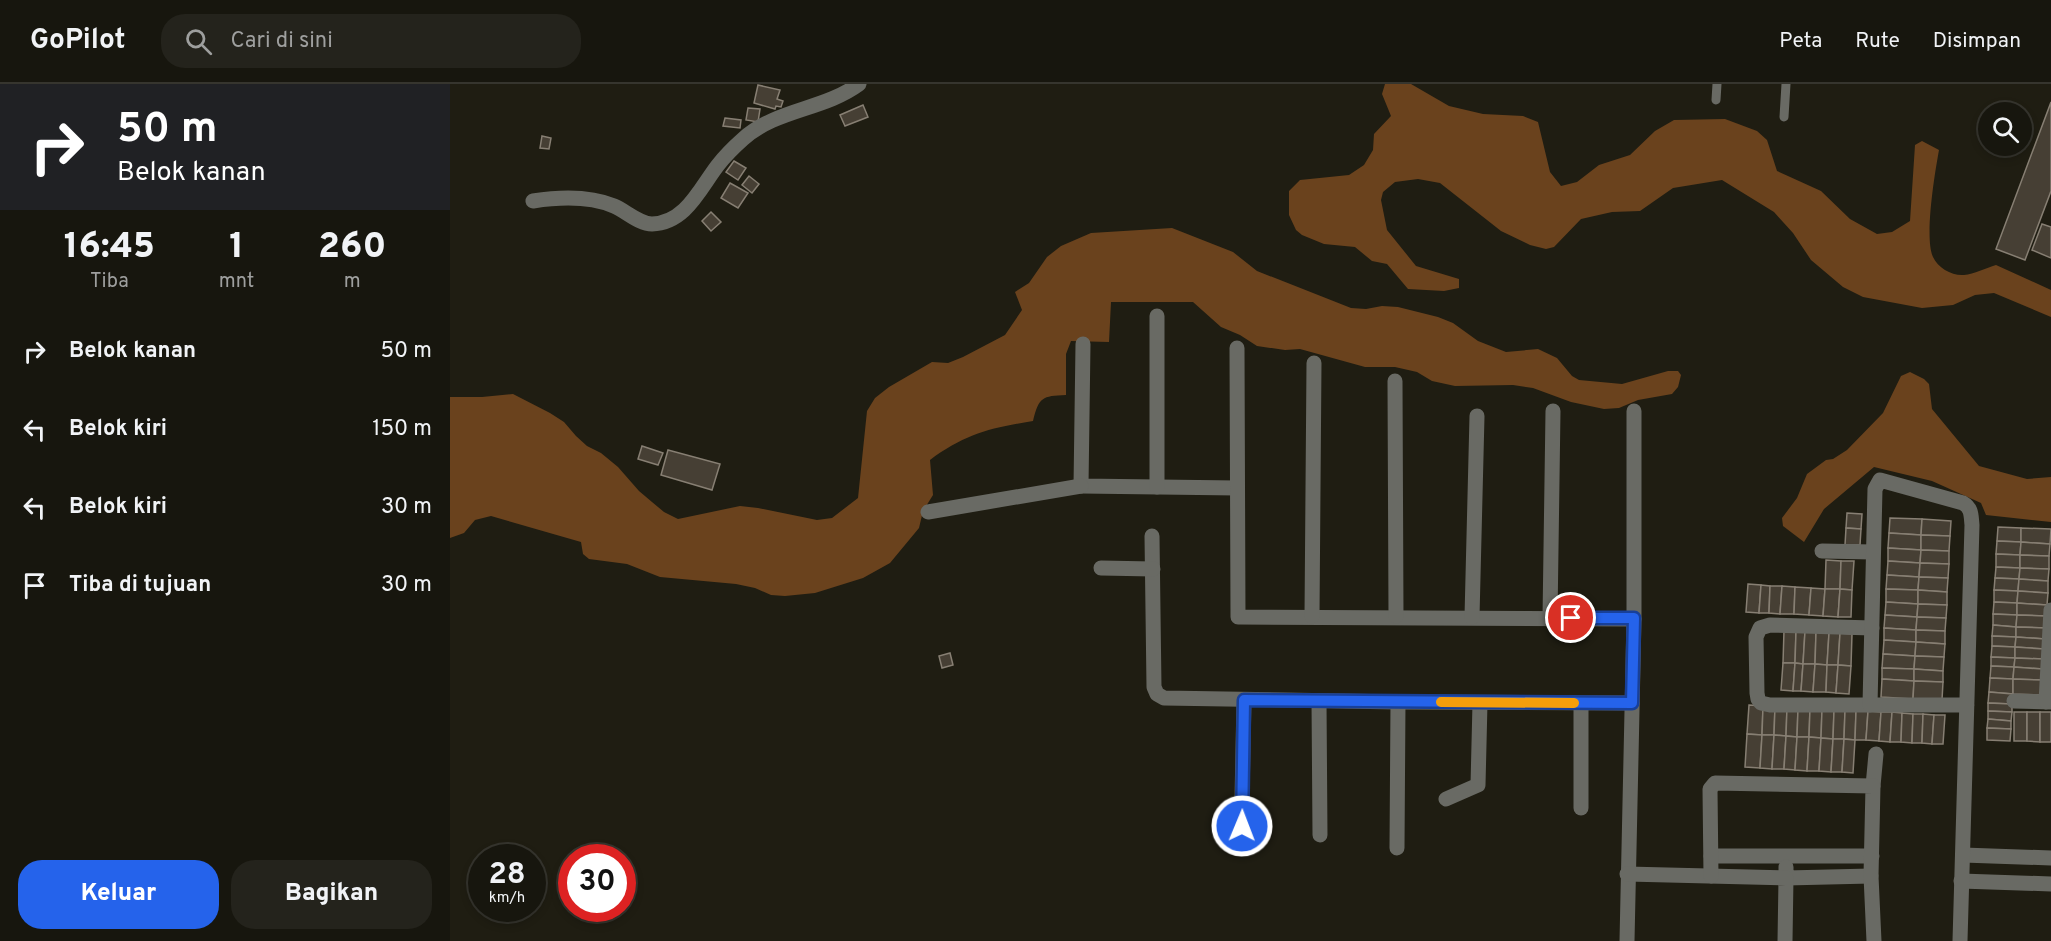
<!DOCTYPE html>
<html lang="id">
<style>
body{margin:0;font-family:Overpass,sans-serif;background:#24231c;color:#f1f3f6;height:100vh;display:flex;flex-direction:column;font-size:22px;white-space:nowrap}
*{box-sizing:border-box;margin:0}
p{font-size:20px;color:#9e9f9e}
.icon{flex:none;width:33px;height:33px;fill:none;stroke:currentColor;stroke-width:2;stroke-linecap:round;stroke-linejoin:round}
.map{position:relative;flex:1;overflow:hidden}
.sheet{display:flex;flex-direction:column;background:#17160e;width:450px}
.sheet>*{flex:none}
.hud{background:#202124;color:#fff;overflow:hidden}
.controls{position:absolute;left:1528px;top:18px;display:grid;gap:12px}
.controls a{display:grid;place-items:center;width:54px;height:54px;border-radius:50%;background:#17160e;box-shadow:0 3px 9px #0003,0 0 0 2px #36352e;font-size:30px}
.speed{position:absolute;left:18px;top:760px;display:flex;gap:12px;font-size:30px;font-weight:700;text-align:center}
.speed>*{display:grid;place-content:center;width:78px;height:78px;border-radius:50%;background:#17160e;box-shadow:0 3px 9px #0003,0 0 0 2px #36352e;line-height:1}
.speed small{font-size:15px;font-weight:400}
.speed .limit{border:9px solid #d22;background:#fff;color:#111}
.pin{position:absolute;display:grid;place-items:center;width:51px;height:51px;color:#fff;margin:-26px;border:3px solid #fff;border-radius:50%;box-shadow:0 2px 6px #0007}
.me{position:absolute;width:66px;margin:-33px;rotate:1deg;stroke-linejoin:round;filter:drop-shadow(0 0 4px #0008)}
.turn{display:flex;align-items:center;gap:21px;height:126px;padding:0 18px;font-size:27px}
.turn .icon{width:78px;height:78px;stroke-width:2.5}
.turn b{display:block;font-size:42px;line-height:51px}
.eta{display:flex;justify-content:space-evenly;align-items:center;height:102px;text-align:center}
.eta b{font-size:36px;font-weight:800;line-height:42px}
.button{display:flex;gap:12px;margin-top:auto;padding:12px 18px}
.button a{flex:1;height:69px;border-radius:24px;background:#2563eb;color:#fff;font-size:24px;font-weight:800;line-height:69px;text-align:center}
.button a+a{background:#24231c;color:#f1f3f6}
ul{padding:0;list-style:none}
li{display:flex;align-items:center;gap:18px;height:78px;padding:0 18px}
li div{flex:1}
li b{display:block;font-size:22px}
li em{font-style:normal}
header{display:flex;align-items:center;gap:36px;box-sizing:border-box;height:84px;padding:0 30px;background:#17160e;border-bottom:2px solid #36352e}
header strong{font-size:28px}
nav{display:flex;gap:33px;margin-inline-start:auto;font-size:21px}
.search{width:420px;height:54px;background:#24231c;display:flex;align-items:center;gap:15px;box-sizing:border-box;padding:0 21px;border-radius:24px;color:#9e9f9e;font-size:22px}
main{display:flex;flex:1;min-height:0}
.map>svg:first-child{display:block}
.forest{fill:#6a421d}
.building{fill:#463f34;stroke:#877f73;stroke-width:1.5}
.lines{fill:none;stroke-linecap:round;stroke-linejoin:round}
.lane{stroke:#696a64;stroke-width:9}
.street{stroke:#696a64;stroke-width:15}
.route-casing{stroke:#184099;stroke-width:15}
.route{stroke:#2563eb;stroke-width:10}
.slow{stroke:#f59e0b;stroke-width:10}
</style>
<header>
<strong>GoPilot</strong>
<div class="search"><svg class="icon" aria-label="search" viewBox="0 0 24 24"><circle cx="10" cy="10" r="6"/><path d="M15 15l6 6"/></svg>Cari di sini</div>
<nav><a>Peta</a><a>Rute</a><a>Disimpan</a></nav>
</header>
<main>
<section class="sheet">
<div class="hud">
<div class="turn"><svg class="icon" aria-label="right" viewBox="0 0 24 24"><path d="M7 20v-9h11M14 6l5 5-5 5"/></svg><div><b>50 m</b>Belok kanan</div></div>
</div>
<div class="eta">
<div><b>16:45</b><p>Tiba</p></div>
<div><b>1</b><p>mnt</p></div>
<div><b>260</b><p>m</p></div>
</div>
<ul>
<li><svg class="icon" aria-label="right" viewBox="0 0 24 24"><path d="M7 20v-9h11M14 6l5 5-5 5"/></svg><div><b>Belok kanan</b></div><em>50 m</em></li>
<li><svg class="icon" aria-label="left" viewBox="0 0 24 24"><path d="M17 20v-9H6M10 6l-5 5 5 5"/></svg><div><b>Belok kiri</b></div><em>150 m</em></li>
<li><svg class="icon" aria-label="left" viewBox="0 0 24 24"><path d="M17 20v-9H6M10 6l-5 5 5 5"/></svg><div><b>Belok kiri</b></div><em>30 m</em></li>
<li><svg class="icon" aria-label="arrive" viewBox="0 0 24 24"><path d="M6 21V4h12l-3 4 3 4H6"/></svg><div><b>Tiba di tujuan</b></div><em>30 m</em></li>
</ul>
<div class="button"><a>Keluar</a><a>Bagikan</a></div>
</section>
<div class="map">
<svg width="1601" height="857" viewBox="0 0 1601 857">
<rect width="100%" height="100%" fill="#1f1d12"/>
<g class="forest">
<path d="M935 0H961L999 22 1033 30 1073 32 1088 38 1100 88 1111 102 1127 98 1149 81 1180 71 1205 47 1224 36 1275 35 1307 47 1317 56 1327 87 1371 107 1400 135 1427 150 1442 148 1460 137 1465 61 1472 57 1489 66C1485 88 1474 154 1483 173 1488 184 1502 192 1514 191 1524 190 1536 184 1546 181L1601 206V233L1544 209 1525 211 1503 221 1472 224 1413 213 1393 203 1361 176 1343 149 1324 128 1272 96 1223 104 1190 127 1162 128 1131 135 1104 163 1096 165 1080 161 1051 147 990 99 968 95 945 98 933 108 931 116 937 146 966 182 1009 195V204L994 207 958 205 937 180 922 177 905 163 874 160 852 151 846 146 839 131V107L850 96 899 91 914 81 923 66 924 50 941 32 932 10Z"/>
<path d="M722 144 783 168 807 187 901 224 916 225 932 222 948 223 988 233 1003 239 1028 257 1056 268 1088 265 1107 274 1122 292 1129 296 1172 300 1218 287H1228L1231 291 1228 303 1222 310 1188 316 1169 324 1154 325 1121 318 1083 304 1063 301 1005 302 982 297 967 288 945 283H915L850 265 835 266 807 262 790 251 771 243 743 218H661L659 258 621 257 616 270V311C592 312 589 313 583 337 540 344 515 350 480 376L483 411 473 427 469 444 440 479 413 494 365 509 335 512 321 511 305 504 286 500 210 493 177 480 139 475 133 470 131 458 41 432 25 436 14 449 0 454V313H32L63 310 100 329 114 338 126 352 137 362 151 369 168 383 189 407 202 418 214 428 228 435 290 422 308 424 367 436 382 434 408 414 417 327 425 314 439 303 482 278 498 279 513 273 555 251 572 226 565 208 579 199 597 173 611 162 641 149Z"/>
<polygon points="1460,288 1474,295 1479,300 1482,325 1529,382 1577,395 1601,393 1601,438 1536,431 1531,419 1482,397 1424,383 1374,425 1354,458 1333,442 1332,434 1347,414 1357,390 1376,376 1383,375 1397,366 1433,329 1451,292"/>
</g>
<g class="building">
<polygon points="308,1 330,6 327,15 333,17 331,23 326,22 325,25 304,19"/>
<polygon points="1601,18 1601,107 1575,176 1546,165"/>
<polygon points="413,21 418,33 395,42 390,31"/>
<polygon points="298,24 310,25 308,38 296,36"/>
<polygon points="275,34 291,36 290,44 273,42"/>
<polygon points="92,52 101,54 99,65 90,64"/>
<polygon points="284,77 296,84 288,96 276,88"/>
<polygon points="299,92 309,100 302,109 292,101"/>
<polygon points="280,99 298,109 288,124 271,114"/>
<polygon points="261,128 271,138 261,147 252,137"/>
<polygon points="1592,140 1601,143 1601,174 1582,166"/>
<polygon points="192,362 213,369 208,381 188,375"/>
<polygon points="218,366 270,380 262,406 211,391"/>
<polygon points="1397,429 1412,430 1411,445 1396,444"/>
<polygon points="1440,434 1472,435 1471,451 1439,449"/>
<polygon points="1472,435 1501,437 1500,452 1471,451"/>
<polygon points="1548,443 1571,444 1571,458 1547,457"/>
<polygon points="1396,444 1411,445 1410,461 1395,461"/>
<polygon points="1571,444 1601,445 1600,460 1571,458"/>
<polygon points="1439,449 1471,451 1471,466 1438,464"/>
<polygon points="1471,451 1500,452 1499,467 1471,466"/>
<polygon points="1547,457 1571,458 1570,471 1546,470"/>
<polygon points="1571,458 1600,460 1599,472 1570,471"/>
<polygon points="1438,464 1471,466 1470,479 1438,477"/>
<polygon points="1471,466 1499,467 1499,480 1470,479"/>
<polygon points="1546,470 1570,471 1570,484 1546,483"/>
<polygon points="1570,471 1599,472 1599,485 1570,484"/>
<polygon points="1376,476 1391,477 1390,505 1375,505"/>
<polygon points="1391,477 1404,477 1402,506 1390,505"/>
<polygon points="1438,477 1470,479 1469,493 1437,491"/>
<polygon points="1470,479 1499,480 1498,494 1469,493"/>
<polygon points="1546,483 1570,484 1569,495 1545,494"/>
<polygon points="1570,484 1599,485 1598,497 1569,495"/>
<polygon points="1437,491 1469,493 1468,506 1436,505"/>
<polygon points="1469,493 1498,494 1497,508 1468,506"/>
<polygon points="1545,494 1569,495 1568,507 1544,506"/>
<polygon points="1569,495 1598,497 1598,509 1568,507"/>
<polygon points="1298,500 1311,501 1309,529 1296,528"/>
<polygon points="1311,501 1320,502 1319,529 1309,529"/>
<polygon points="1320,502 1332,502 1330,530 1319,529"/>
<polygon points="1332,502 1345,503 1344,530 1330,530"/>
<polygon points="1345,503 1361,504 1359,531 1344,530"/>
<polygon points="1361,504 1375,505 1373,532 1359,531"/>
<polygon points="1375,505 1390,505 1388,533 1373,532"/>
<polygon points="1390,505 1402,506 1401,533 1388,533"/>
<polygon points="1436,505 1468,506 1468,520 1436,518"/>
<polygon points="1468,506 1497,508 1497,521 1468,520"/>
<polygon points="1544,506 1568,507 1567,519 1544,518"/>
<polygon points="1568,507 1598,509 1597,521 1567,519"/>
<polygon points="1436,518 1468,520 1467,533 1435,531"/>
<polygon points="1544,518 1567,519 1567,531 1543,530"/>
<polygon points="1567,519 1597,521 1596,532 1567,531"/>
<polygon points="1468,520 1497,521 1496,534 1467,533"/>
<polygon points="1543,530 1567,531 1566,543 1543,541"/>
<polygon points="1435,531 1467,533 1466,546 1434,544"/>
<polygon points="1567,531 1596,532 1596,544 1566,543"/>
<polygon points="1467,533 1496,534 1495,547 1466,546"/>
<polygon points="1543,541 1566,543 1566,553 1542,552"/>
<polygon points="1566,543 1596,544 1595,555 1566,553"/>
<polygon points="1434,544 1466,546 1466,558 1434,556"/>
<polygon points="1334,546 1346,547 1345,579 1333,579"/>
<polygon points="1466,546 1495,547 1495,560 1466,558"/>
<polygon points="1346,547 1355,547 1353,580 1345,579"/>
<polygon points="1355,547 1366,548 1365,580 1353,580"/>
<polygon points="1366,548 1379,549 1377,581 1365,580"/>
<polygon points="1379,549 1390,549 1388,581 1377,581"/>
<polygon points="1390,549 1402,550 1401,582 1388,581"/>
<polygon points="1542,552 1566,553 1565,563 1542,562"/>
<polygon points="1566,553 1595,555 1595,565 1565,563"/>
<polygon points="1434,556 1466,558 1465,572 1433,570"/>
<polygon points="1466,558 1495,560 1494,573 1465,572"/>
<polygon points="1542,562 1565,563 1565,574 1541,573"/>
<polygon points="1565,563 1595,565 1594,575 1565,574"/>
<polygon points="500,569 503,581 492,584 489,572"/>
<polygon points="1433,570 1465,572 1464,585 1432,584"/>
<polygon points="1465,572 1494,573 1493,587 1464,585"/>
<polygon points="1541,573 1565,574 1564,583 1541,582"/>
<polygon points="1565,574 1594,575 1593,585 1564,583"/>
<polygon points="1333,579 1345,579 1343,607 1331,606"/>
<polygon points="1345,579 1353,580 1351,607 1343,607"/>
<polygon points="1353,580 1365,580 1363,608 1351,607"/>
<polygon points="1365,580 1377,581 1376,608 1363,608"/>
<polygon points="1377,581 1388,581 1386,609 1376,608"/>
<polygon points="1388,581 1401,582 1399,610 1386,609"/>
<polygon points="1541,582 1564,583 1563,595 1540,594"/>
<polygon points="1564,583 1593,585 1593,596 1563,595"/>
<polygon points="1432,584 1464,585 1464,597 1432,595"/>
<polygon points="1464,585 1493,587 1493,598 1464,597"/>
<polygon points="1540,594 1563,595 1563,610 1539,608"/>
<polygon points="1432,595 1464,597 1463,615 1431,613"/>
<polygon points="1563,595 1593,596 1592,611 1563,610"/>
<polygon points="1464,597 1493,598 1492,616 1463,615"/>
<polygon points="1539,608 1563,610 1562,620 1538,619"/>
<polygon points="1538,619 1562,620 1562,628 1538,627"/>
<polygon points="1299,621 1313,622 1312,651 1297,650"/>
<polygon points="1313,622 1325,622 1324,651 1312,651"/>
<polygon points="1325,622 1337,623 1336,652 1324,651"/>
<polygon points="1337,623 1348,624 1347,653 1336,652"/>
<polygon points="1348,624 1360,624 1359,653 1347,653"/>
<polygon points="1360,624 1372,625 1371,654 1359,653"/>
<polygon points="1372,625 1384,626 1383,655 1371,654"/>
<polygon points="1384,626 1395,626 1394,655 1383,655"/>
<polygon points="1395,626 1406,627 1405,656 1394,655"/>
<polygon points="1406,627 1418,627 1416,656 1405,656"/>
<polygon points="1418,627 1431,628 1429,657 1416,656"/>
<polygon points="1538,627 1562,628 1561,637 1538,635"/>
<polygon points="1431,628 1442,628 1440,658 1429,657"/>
<polygon points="1442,628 1452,629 1451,658 1440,658"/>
<rect x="1564" y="628" width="13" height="29"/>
<polygon points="1577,628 1590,628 1590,658 1577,657"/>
<rect x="1590" y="628" width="11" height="30"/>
<polygon points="1452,629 1463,630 1462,659 1451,658"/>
<polygon points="1463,630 1473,630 1472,659 1462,659"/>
<polygon points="1473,630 1484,631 1482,660 1472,659"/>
<polygon points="1484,631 1495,631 1493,660 1482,660"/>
<polygon points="1538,635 1561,637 1561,645 1537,644"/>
<polygon points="1537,644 1561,645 1560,657 1537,656"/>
<polygon points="1297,650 1312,651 1310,684 1295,683"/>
<polygon points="1312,651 1324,651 1322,685 1310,684"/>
<polygon points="1324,651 1336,652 1334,685 1322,685"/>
<polygon points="1336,652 1347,653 1345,686 1334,685"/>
<polygon points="1347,653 1359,653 1357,687 1345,686"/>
<polygon points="1359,653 1371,654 1369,687 1357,687"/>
<polygon points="1371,654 1383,655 1381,688 1369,687"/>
<polygon points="1383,655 1394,655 1392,688 1381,688"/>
<polygon points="1394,655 1405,656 1403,689 1392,688"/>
</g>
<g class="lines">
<g class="lane">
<polyline points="1266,16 1267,0"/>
<polyline points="1334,33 1336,0"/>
</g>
<g class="street">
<path d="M83 117C109 113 140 112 164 122 176 127 189 140 202 140 236 139 250 104 268 81 275 72 284 63 293 55 326 25 374 26 409 0"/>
<polyline points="633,260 631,402 787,404"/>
<polyline points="787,264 788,533 1184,535 1177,857"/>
<polyline points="945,297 946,532"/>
<polyline points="1184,327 1184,535"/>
<polyline points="707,403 707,232"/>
<polyline points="478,428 631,402"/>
<polyline points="702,452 704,603 707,610 714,614 948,618 1182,619"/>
<polyline points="1372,467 1423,468"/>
<polyline points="651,484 703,485"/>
<polyline points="862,532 864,279"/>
<polyline points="1022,533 1027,332"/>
<polyline points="1100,534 1103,327"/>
<polyline points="869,617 870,751"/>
<polyline points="1564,617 1601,618"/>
<polyline points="1596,618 1601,526"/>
<polyline points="1131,619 1131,724"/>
<polyline points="1420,621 1320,621 1311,619 1308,615 1307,609 1306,553 1310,544 1320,541 1422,544"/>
<polyline points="1423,702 1426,670"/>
<polyline points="996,715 1028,701 1030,619"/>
<polyline points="791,763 794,616"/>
<polyline points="947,764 948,618"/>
<polyline points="1513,771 1601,774"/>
<polyline points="1261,772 1422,772"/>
<polyline points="1336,783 1336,794 1421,792"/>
<polyline points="1177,790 1336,794 1335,857"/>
<polyline points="1261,792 1260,705 1265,699 1423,702 1421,792 1424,857"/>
<polyline points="1511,797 1601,800"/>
<path d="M1510 857 1522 441C1521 432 1522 424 1513 419L1430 396 1425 405 1420 621H1517"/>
</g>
</g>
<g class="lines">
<defs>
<polyline id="route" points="792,742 794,616 1182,619 1184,534 1121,534"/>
</defs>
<use href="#route" class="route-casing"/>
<use href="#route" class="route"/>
<polyline class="slow" points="991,618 1124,619"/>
</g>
</svg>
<div class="controls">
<a><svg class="icon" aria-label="search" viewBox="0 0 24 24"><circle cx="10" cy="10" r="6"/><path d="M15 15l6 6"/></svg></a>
</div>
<div class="speed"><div>28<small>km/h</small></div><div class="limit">30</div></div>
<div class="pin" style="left:1121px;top:534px;background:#d93025"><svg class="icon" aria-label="arrive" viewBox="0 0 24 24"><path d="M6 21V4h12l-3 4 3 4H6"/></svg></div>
<svg class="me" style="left:792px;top:742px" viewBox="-20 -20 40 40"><circle r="17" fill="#2563eb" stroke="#fff" stroke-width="3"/><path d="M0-11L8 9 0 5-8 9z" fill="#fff"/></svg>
</div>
</main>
